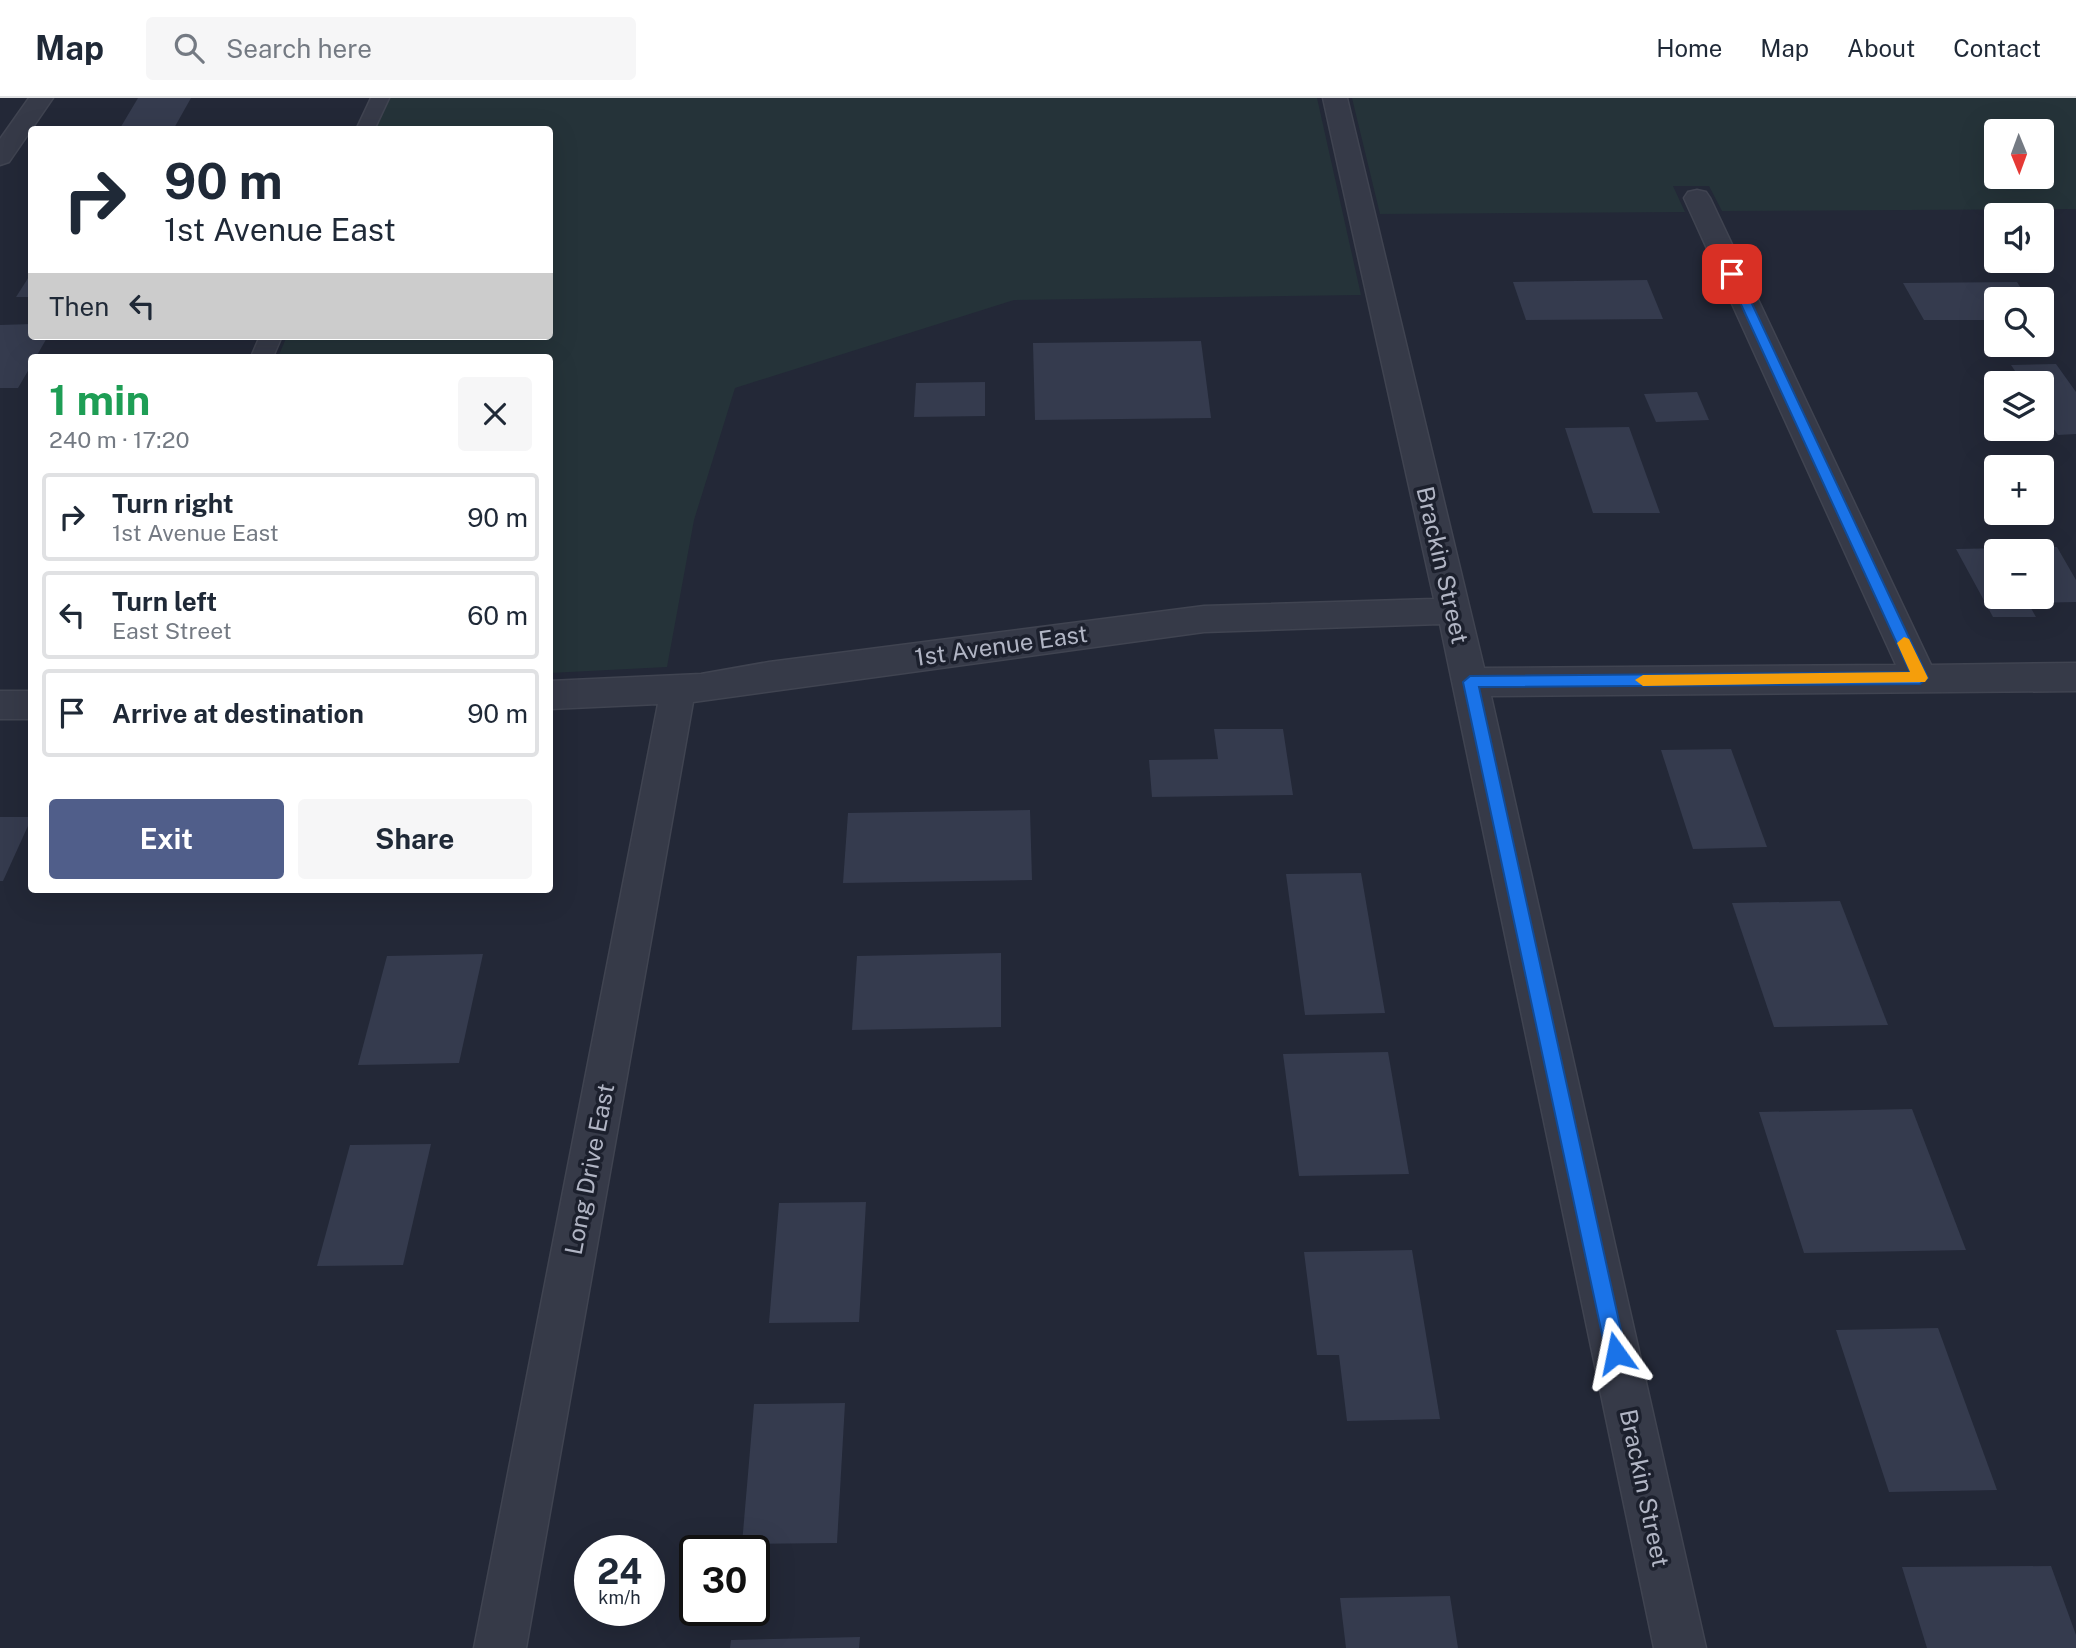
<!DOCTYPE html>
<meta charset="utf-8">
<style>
body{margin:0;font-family:"Public Sans",sans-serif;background:#f6f6f7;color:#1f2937;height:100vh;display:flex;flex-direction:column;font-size:26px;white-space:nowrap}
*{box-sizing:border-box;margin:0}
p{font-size:23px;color:#747a83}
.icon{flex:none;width:38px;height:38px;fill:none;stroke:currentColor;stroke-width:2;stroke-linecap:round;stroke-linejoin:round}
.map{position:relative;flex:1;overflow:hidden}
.side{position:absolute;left:28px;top:256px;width:525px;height:539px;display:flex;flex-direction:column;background:#fff;border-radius:7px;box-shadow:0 7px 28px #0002}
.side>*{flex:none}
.banner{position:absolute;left:28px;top:28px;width:525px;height:214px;border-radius:7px;box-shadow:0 7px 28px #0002;background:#fff;color:#1f2937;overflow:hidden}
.needle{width:46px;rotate:179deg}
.fabs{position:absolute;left:1984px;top:21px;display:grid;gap:14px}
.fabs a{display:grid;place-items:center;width:70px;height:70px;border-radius:7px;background:#fff;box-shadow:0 7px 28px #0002;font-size:35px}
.speed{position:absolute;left:574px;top:1437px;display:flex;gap:14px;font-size:35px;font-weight:700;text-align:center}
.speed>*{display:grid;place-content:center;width:91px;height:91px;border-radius:50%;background:#fff;box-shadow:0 7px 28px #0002;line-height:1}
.speed small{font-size:18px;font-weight:400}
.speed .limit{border:4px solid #111;border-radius:10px;background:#fff;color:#111}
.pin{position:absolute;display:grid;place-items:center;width:60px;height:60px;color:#fff;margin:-30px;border-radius:14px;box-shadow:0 4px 10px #0006}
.me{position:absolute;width:77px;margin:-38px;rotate:348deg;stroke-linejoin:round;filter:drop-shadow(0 0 5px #0008)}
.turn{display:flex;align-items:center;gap:24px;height:147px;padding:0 21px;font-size:32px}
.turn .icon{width:91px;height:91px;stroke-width:2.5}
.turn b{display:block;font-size:49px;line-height:60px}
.then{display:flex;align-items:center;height:66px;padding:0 21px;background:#0003;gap:14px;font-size:26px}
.round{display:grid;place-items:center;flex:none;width:74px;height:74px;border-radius:7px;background:#f6f6f7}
.headline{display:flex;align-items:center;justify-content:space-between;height:119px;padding:0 21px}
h1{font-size:42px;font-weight:700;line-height:52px;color:#1e9e55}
.action{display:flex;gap:14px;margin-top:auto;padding:14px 21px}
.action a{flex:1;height:80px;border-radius:7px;background:#505e8a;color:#fff;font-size:28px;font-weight:700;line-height:80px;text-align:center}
.action a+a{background:#f6f6f7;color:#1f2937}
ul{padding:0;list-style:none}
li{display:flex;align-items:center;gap:21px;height:88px;margin:0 14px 10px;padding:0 7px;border:4px solid #e0e1e3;border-radius:7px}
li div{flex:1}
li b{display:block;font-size:26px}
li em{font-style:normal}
header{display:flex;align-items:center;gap:42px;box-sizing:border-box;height:98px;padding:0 35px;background:#fff;border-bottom:2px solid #e0e1e3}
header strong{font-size:33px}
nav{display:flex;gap:38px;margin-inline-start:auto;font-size:24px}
.search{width:490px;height:63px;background:#f6f6f7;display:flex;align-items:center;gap:18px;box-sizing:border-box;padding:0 24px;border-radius:7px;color:#747a83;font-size:26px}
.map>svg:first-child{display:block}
.green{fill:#253339;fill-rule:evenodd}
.building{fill:#353b4e;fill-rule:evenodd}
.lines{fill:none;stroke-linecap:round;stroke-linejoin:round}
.lane-casing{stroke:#404451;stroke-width:3}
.street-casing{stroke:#404451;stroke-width:3}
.lane{fill:#363a48;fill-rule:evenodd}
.street{fill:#363a48;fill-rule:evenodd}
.route{fill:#1a73e8;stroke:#114b97;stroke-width:2}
.slow{fill:#f59e0b}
.labels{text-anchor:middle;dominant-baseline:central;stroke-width:7;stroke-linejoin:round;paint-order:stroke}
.street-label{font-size:24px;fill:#b1b5c4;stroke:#1c202d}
</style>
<header>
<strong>Map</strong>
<div class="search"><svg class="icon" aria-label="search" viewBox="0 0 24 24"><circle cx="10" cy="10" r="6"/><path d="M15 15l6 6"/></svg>Search here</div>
<nav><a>Home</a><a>Map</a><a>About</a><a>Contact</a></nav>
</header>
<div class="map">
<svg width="2076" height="1550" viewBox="0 0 2076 1550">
<rect width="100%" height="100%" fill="#232837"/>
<g class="green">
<polygon points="386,0 1317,0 1361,197 1014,202 735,290 694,422 667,569 550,575 550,259 278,259 287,238 550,238 550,32 372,31"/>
<path d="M1352 0H2076V111L1722 113 1709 88H1673L1685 114 1380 116ZM1997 33H2042V79H1997Z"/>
</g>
<g class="building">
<polygon points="138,0 191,0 173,32 119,32"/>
<polygon points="32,174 32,199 16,199"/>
<polygon points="1647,182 1663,221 1526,222 1513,184"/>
<polygon points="2017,184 2028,201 1997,201 1997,222 1924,222 1903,185"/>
<polygon points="32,226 32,238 48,238 36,259 32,259 32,266 18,290 0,290 0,227"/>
<polygon points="1201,243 1211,320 1035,322 1033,245"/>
<polygon points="2056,266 2076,294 2076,336 2058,337 2042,314 2042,285 2023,285 2011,267"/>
<polygon points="985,284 985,318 914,319 916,285"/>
<polygon points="1697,294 1709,322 1656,324 1644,296"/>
<polygon points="1629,329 1660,415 1593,415 1565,330"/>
<path d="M2057 449 2076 482V504L2028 505 2036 519H1993L1956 451ZM1997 453H2042V499H1997Z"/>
<polygon points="1214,631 1283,631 1293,697 1152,699 1149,662 1218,661"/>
<polygon points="1731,651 1767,749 1693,751 1661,652"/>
<polygon points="1030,712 1032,782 843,785 848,715"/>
<polygon points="0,719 32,719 3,783 0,783"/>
<polygon points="1361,775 1385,915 1305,917 1286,776"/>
<polygon points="1840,803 1888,927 1774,929 1732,805"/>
<polygon points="1001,855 1001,929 852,932 857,858"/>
<polygon points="483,856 459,965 358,967 387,858"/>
<polygon points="1388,954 1409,1076 1299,1078 1283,956"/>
<polygon points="1912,1011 1966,1152 1804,1155 1759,1014"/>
<polygon points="431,1046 403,1167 317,1168 350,1047"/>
<polygon points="866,1104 859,1224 769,1225 779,1105"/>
<polygon points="1412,1152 1440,1321 1347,1323 1339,1257 1317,1257 1304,1154"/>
<polygon points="1938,1230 1997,1392 1889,1394 1836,1232"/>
<polygon points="845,1305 837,1445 742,1446 754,1306"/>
<polygon points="2051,1468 2076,1537 2076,1550 1927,1550 1902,1469"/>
<polygon points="1450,1498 1458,1550 1346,1550 1340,1500"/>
<polygon points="860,1539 859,1550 730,1550 731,1542"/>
</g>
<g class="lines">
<defs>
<g id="lane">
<polygon points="371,0 389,0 374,32 356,32"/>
<polygon points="260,238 282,238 273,259 251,259"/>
</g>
<g id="street">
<polygon points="29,0 53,0 9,64 0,67 0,41"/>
<polygon points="1323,0 1347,0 1484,570 1896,567 1684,100 1688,94 1697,92 1706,94 1710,100 1931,567 2076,565 2076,593 1491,598 1706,1550 1654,1550 1440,526 1204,534 693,604 526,1550 474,1550 658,606 550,611 550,583 701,576 769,564 1204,508 1434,501"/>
<rect x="0" y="593" width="32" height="28"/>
</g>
</defs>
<use href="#lane" class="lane-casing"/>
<use href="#street" class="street-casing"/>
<use href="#lane" class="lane"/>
<use href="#street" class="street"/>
</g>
<polygon class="route" points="1728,174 1738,176 1928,580 1920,586 1479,589 1626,1255 1623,1262 1616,1264 1609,1262 1606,1255 1463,584 1470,578 1910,574 1727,176"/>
<polygon class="slow" points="1904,539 1909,541 1928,580 1925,584 1643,588 1635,582 1643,577 1910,574 1897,545"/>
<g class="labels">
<g class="street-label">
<text transform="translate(1443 467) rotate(77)">Brackin Street</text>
<text transform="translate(1001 547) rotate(-8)">1st Avenue East</text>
<text transform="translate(589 1071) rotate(-79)">Long Drive East</text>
<text transform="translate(1645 1390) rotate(78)">Brackin Street</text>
</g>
</g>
</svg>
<div class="fabs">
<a><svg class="needle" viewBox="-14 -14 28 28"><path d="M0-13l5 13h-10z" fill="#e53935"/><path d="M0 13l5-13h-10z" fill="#747a83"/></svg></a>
<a><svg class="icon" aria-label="sound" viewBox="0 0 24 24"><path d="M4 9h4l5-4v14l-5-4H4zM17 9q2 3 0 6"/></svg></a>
<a><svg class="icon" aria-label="search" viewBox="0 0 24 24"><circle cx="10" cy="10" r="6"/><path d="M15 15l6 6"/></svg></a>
<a><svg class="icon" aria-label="layers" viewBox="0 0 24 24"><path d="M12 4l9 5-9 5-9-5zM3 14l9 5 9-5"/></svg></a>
<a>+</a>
<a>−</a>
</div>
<div class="speed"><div>24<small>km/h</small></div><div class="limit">30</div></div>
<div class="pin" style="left:1732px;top:176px;background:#d93025"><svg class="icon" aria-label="arrive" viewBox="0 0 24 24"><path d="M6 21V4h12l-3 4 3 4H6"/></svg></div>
<svg class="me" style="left:1616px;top:1255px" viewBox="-20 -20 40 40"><path d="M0-17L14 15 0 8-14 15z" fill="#1a73e8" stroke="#fff" stroke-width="4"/></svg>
<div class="banner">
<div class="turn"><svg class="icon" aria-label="right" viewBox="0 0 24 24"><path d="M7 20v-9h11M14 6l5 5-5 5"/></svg><div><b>90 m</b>1st Avenue East</div></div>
<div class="then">Then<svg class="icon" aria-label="left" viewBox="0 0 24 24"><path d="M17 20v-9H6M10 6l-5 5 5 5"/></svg></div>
</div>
<section class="side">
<div class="headline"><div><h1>1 min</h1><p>240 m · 17:20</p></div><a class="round"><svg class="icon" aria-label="close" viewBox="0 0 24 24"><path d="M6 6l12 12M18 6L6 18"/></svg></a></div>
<ul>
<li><svg class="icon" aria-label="right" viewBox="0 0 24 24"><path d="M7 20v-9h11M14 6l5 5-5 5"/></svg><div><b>Turn right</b><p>1st Avenue East</p></div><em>90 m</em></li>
<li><svg class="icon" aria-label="left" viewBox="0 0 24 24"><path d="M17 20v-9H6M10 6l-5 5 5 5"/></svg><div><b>Turn left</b><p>East Street</p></div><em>60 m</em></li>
<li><svg class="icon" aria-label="arrive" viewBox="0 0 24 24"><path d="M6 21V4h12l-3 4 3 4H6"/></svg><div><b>Arrive at destination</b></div><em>90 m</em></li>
</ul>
<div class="action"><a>Exit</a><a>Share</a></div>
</section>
</div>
